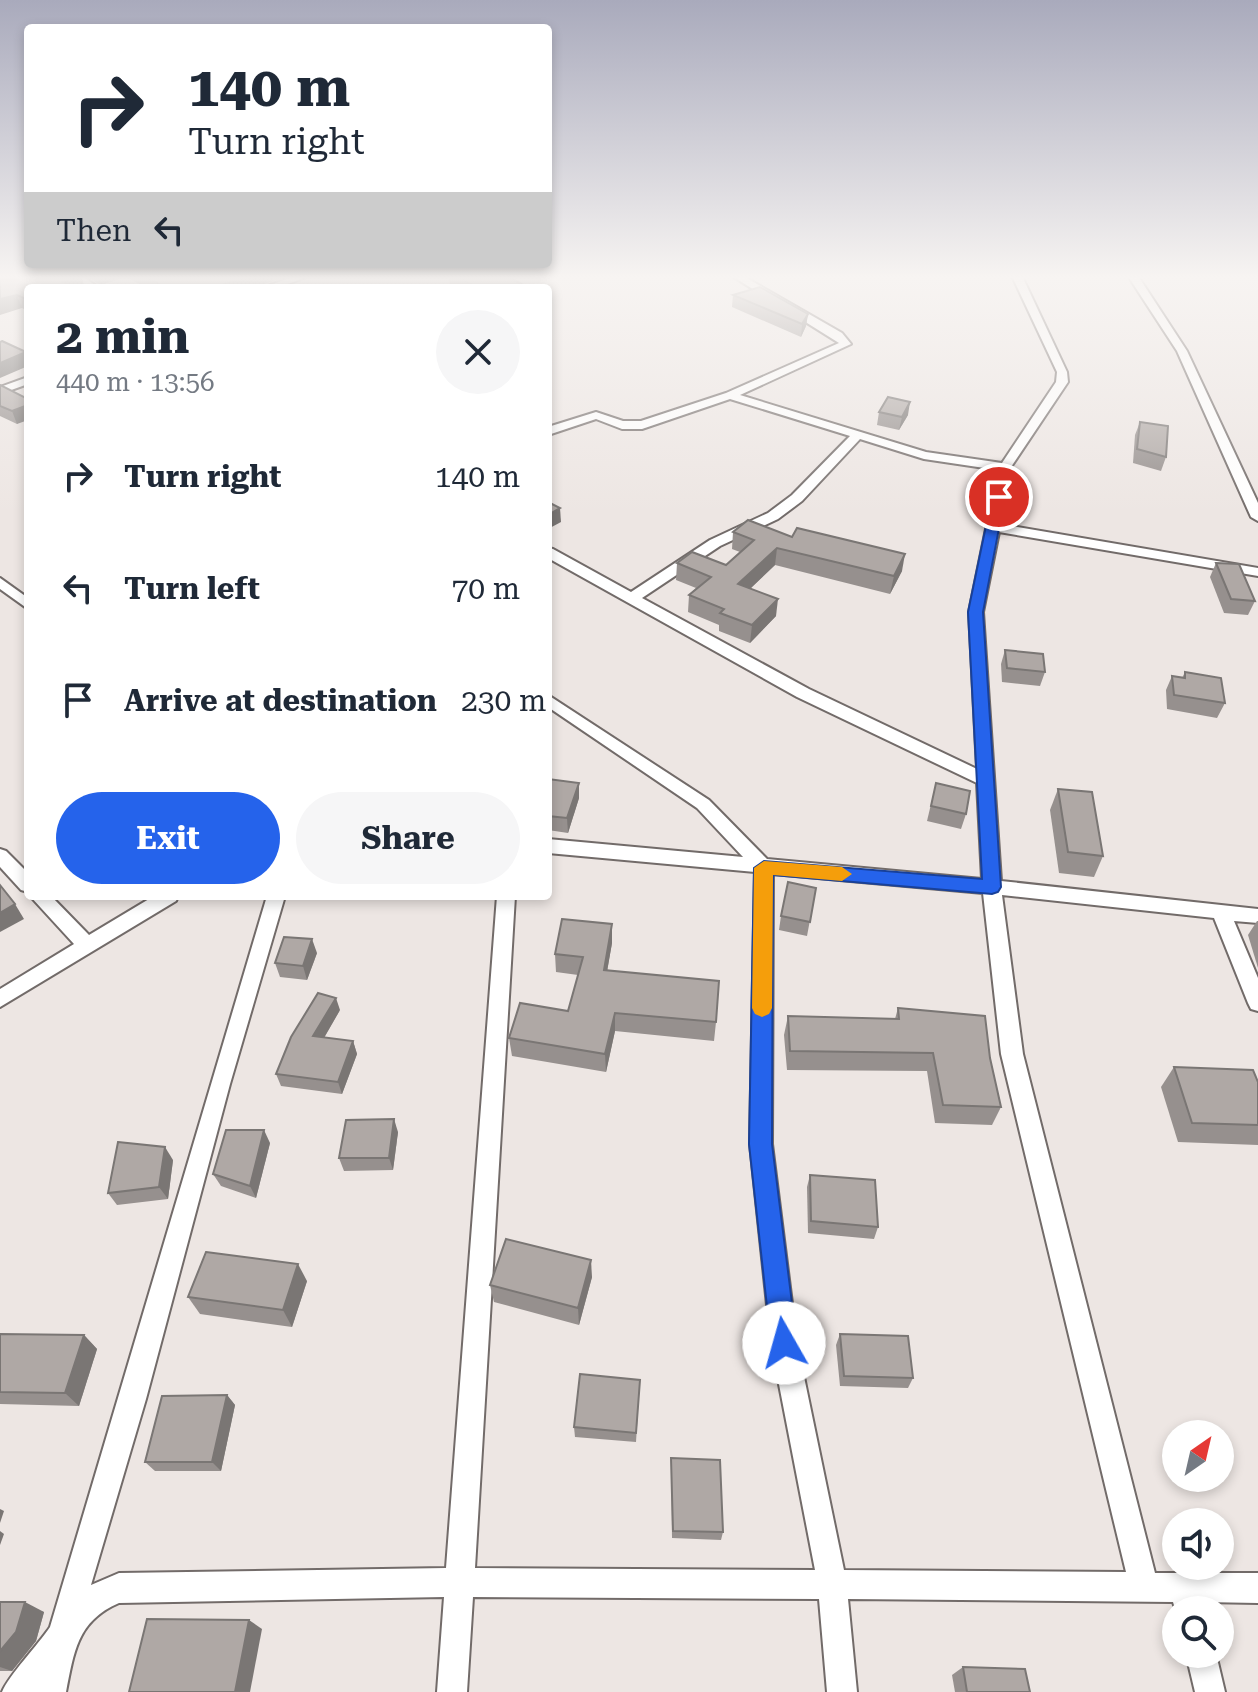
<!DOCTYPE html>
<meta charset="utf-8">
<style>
body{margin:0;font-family:"Roboto Serif",serif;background:#f6f6f7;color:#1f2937;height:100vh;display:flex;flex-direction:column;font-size:30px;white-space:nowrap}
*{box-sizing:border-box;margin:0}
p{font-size:26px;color:#747a83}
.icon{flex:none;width:44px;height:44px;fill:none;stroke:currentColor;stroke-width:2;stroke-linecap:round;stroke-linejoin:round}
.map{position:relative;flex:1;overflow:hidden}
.panel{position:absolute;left:24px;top:284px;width:528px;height:616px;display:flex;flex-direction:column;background:#fff;border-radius:8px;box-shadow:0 4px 12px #0003}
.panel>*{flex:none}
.hud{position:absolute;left:24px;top:24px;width:528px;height:244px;border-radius:8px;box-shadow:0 4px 12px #0003;background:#fff;color:#1f2937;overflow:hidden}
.needle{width:52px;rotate:34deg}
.buttons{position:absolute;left:1162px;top:1420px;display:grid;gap:16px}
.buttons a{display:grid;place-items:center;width:72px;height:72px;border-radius:50%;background:#fff;box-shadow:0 4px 12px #0003;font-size:40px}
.pin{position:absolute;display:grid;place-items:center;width:68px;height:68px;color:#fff;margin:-34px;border:4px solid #fff;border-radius:50%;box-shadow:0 2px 8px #0007}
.me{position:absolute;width:88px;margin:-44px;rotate:353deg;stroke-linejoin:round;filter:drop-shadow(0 0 6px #0008)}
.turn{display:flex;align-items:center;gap:28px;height:168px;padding:0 32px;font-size:36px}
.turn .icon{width:104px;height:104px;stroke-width:2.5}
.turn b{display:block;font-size:56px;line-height:68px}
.then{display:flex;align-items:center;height:76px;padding:0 32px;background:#0003;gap:16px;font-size:30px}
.round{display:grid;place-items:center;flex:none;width:84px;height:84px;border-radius:42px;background:#f6f6f7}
.summary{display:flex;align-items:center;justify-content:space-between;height:136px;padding:0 32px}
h1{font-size:48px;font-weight:700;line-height:60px}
.button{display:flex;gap:16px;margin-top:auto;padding:16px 32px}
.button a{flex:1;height:92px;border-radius:48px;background:#2563eb;color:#fff;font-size:32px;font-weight:700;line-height:92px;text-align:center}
.button a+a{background:#f6f6f7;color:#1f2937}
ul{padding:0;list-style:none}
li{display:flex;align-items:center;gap:24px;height:112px;padding:0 32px}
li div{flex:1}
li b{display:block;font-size:30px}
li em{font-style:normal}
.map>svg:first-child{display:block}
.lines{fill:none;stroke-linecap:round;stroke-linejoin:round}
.street-casing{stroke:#726b69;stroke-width:4}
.street{fill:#fff;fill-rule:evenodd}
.wall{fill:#96908e}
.shaded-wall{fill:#7a7674}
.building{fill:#afa8a5;stroke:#7a7674;stroke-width:2}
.route{fill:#2563eb;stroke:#184099;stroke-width:2}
.slow{fill:#f59e0b}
</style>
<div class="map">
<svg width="1258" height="1692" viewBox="0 0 1258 1692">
<rect width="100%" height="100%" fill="#ede6e3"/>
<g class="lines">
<defs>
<g id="street">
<polygon points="71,276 82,276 99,288 88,288"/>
<polygon points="295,276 309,276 277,288 262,288"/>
<path d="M732 276H743L842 333 851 344 740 395 926 452 1002 463 1056 382 1057 372 1012 276H1022L1067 372 1068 382 1011 467 1000 524 1258 568V576L999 532 983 612 1001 881 1258 909V923L1234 921 1258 978V1011L1251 1009 1248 1003 1214 918 1002 895 1023 1054 1155 1573H1258V1603L1203 1602 1205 1610 1176 1612 1173 1602 848 1599 857 1692H827L819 1599 473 1597 467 1692H437L444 1597 119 1603C77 1621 74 1652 66 1692H2C9 1675 38 1645 50 1627L267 896H285L230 1084 146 1399 91 1585 119 1573 446 1568 497 896H515L475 1568 815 1570 771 1343 750 1144 755 872 548 853V839L743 857 697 808 548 707V695L709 800 767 859 982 879 977 783 797 697 548 558V548L553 549 631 592 710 540 768 513 792 495 850 436 730 399 642 429H622L596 419 548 435V427L596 412 623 421H641L726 393 839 343ZM860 439 924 459 998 470 969 612 977 769 809 689 642 598 720 546 778 519 802 501ZM773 874 983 893 1001 1054 1126 1572 844 1570 797 1343 772 1144Z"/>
<polygon points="1128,276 1138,276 1187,351 1258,503 1258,521 1251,517 1177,351"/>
<polygon points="28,377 28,384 0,394 0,387"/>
<polygon points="0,578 28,598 28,609 0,589"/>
<polygon points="0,849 6,851 28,873 28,892 21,890 0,867"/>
<polygon points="30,896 51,896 89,935 154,896 178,896 176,901 0,1007 0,989 74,944"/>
<polygon points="1186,1654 1216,1654 1225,1692 1195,1692"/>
</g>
</defs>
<use href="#street" class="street-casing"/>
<use href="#street" class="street"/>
</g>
<g class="wall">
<polygon points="0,276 81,276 85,288 28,288 28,311 22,308"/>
<polygon points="87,276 287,276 261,285 260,288 147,288 126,277 100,285"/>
<polygon points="449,276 507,276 529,288 454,288 450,286"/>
<polygon points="733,295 808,314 806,326 801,337 732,307"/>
<polygon points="0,385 28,399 17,424 0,416"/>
<polygon points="879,412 908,415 899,430 877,425"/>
<polygon points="1140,422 1166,457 1161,471 1133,463 1135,435"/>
<polygon points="733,532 792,537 902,571 890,594 775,565 750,589 776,616 750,643 719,631 719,625 688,612 689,595 696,588 676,580 677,563 726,565 740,552 732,549"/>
<polygon points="1216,563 1255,601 1248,615 1224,613 1210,577"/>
<polygon points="1005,650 1045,672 1040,686 1002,682 1001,664"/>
<polygon points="1185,672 1225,703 1217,718 1167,709 1166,690 1172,676 1182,678"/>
<polygon points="548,779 579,798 568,833 548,830"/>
<polygon points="936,783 966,814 961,829 927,821"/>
<polygon points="1058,789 1103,856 1094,877 1059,873 1050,810"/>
<polygon points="816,888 807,936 779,930 781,916"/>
<polygon points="1257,921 1258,921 1258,968 1248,935"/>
<polygon points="612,943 607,971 716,1022 714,1041 615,1031 606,1072 512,1056 509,1038 568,1011 578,975 556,972 555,954"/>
<polygon points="317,953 307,980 280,977 275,963"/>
<polygon points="898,1008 990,1058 1001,1107 992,1125 935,1123 927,1071 787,1070 784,1035 788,1016 895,1019"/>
<polygon points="340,1010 324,1038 353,1041 357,1054 342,1094 281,1086 276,1074"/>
<polygon points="1174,1067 1258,1082 1258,1145 1178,1142 1161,1087"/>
<polygon points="398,1132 393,1170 344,1171 339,1158"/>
<polygon points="270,1143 256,1198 221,1186 213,1174"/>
<polygon points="173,1160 168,1199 117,1205 108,1193"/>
<polygon points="810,1175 878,1227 874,1239 808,1233 807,1187"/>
<polygon points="592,1277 579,1325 494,1302 490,1285"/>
<polygon points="307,1281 292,1327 200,1314 188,1297"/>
<polygon points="0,1334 84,1335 97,1349 79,1406 0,1404"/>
<polygon points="840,1334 913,1378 908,1388 840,1386 836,1345"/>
<polygon points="640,1380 636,1442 575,1437 574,1427"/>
<polygon points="227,1395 235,1405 221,1471 155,1471 145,1462"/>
<polygon points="671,1458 723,1532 721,1540 672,1538"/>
<polygon points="0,1602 44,1612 36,1641 12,1671 0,1671"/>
<polygon points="963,1667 1030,1692 955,1692 952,1675"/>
</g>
<g class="shaded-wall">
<polygon points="81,276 85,288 66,288 64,282"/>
<polygon points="97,276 126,276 126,277 100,285"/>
<polygon points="256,276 287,276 261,285 260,288 210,288"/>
<polygon points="17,295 22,308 0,315 0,299"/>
<polygon points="808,314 806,326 801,337 802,324"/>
<polygon points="26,352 28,356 28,366 0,378 0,363"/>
<polygon points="910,402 908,415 899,430 902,417"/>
<polygon points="28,405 28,420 17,424 12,411"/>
<polygon points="560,508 561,522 548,529 548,515"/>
<polygon points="777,548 775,565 736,602 738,584"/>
<polygon points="905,554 902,571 890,594 894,576"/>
<polygon points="778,599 776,616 750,643 752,625"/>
<polygon points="579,783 579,798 568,833 567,818"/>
<polygon points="15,904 24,919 0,932 0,913"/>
<polygon points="612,924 612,943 604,989 604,970"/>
<polygon points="312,939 317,953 307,980 303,966"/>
<polygon points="336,998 340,1010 318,1048 313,1036"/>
<polygon points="615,1013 615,1031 606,1072 605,1054"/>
<polygon points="353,1041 357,1054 342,1094 338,1082"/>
<polygon points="394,1119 398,1132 393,1170 389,1158"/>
<polygon points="264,1130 270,1143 256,1198 250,1186"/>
<polygon points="165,1147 173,1160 168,1199 159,1187"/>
<polygon points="591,1260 592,1277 579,1325 578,1308"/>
<polygon points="298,1264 307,1281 292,1327 283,1310"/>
<polygon points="84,1335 97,1349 79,1406 65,1393"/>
<polygon points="227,1395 235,1405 221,1471 212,1462"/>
<polygon points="0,1509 4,1511 0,1523"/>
<polygon points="0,1531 4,1534 0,1545"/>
<polygon points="25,1602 44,1612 36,1641 12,1671 0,1667 0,1651"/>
<polygon points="249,1620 262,1629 250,1692 235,1692"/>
</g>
<g class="building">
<polygon points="0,276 81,276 64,282 79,288 28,288 28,300 17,295 0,299"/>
<polygon points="144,276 256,276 210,288 166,288"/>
<polygon points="457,276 507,276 529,288 477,288"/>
<polygon points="760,287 808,314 802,324 733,295"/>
<polygon points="2,341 26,352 0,363 0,342"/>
<polygon points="0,385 28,399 28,405 12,411 0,406"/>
<polygon points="888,397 910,402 902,417 879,412"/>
<polygon points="1140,422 1168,426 1166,457 1137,449"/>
<polygon points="548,502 560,508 548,515"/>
<polygon points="748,520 792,537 797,528 905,554 894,576 777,548 738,584 778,599 752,625 720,613 724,609 689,595 711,577 677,563 692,552 726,565 754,540 733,532"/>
<polygon points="1216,563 1239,564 1255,601 1231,599"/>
<polygon points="1005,650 1043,654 1045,672 1007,668"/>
<polygon points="1185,672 1221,678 1225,703 1174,695 1172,676 1185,678"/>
<polygon points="548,779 579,783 567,818 548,816"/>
<polygon points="936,783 970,791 966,814 931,806"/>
<polygon points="1058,789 1092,792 1103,856 1068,852"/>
<polygon points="788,882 816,888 810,922 781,916"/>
<polygon points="0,885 15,904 0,913"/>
<polygon points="562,919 612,924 604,970 719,981 716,1022 615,1013 605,1054 509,1038 520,1003 568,1011 583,957 555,954"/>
<polygon points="284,937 312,939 303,966 275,963"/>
<polygon points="318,993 336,998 313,1036 353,1041 338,1082 276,1074 291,1037"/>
<polygon points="898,1008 985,1016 990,1058 1001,1107 943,1105 933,1053 790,1051 788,1016 899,1019"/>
<polygon points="1174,1067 1253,1070 1258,1082 1258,1125 1192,1123"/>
<polygon points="394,1119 389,1158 339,1158 346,1120"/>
<polygon points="226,1130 264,1130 250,1186 213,1174"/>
<polygon points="118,1142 165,1147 159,1187 108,1193"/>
<polygon points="810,1175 875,1180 878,1227 811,1221"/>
<polygon points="506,1239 591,1260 578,1308 490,1285"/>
<polygon points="206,1252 298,1264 283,1310 188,1297"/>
<polygon points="0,1334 84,1335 65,1393 0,1392"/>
<polygon points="840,1334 908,1336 913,1378 844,1376"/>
<polygon points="580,1374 640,1380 636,1433 574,1427"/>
<polygon points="227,1395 212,1462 145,1462 162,1396"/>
<polygon points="671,1458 720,1460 723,1532 673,1531"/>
<polygon points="0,1602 25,1602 16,1632 0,1651"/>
<polygon points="147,1619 249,1620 235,1692 129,1692"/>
<polygon points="963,1667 1025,1669 1030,1692 967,1692"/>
</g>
<linearGradient id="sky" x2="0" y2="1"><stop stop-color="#a9aabc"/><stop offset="0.54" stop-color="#f7f4f2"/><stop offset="1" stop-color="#f7f4f2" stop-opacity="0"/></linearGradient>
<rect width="1258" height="513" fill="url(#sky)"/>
<polygon class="route" points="999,493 1005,497 983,612 1001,887 998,892 992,894 773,875 772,1144 797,1343 793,1352 784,1356 775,1352 771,1343 749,1144 754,868 764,861 982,879 968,612 992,497"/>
<polygon class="slow" points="764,861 842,867 852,874 842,881 773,875 772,1008 769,1014 762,1017 755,1014 752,1008 754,868"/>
</svg>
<div class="buttons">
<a><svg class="needle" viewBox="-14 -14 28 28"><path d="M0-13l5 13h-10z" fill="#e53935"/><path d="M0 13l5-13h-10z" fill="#747a83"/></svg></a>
<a><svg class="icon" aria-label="sound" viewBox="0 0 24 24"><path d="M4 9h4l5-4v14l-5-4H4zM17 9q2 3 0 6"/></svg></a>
<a><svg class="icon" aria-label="search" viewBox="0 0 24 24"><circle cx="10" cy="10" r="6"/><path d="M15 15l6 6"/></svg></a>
</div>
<div class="pin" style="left:999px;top:497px;background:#d93025"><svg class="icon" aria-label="arrive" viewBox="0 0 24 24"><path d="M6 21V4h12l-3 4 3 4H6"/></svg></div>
<svg class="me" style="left:784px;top:1343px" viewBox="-20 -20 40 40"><circle r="19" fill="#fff"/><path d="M0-13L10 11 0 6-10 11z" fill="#2563eb"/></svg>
<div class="hud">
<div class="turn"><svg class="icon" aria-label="right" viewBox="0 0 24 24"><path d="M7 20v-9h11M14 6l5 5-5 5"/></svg><div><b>140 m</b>Turn right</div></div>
<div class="then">Then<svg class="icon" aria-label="left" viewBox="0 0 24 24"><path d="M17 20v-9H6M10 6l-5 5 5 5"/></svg></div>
</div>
<section class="panel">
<div class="summary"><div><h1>2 min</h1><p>440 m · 13:56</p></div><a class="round"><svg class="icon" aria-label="close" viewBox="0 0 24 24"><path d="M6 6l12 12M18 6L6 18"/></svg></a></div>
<ul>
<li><svg class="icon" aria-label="right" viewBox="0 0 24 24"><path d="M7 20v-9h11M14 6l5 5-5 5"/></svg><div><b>Turn right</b></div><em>140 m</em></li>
<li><svg class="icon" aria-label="left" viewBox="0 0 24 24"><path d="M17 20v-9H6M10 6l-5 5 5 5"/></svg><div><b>Turn left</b></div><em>70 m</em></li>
<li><svg class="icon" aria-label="arrive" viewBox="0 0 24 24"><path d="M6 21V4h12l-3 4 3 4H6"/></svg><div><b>Arrive at destination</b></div><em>230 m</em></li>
</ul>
<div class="button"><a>Exit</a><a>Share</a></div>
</section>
</div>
